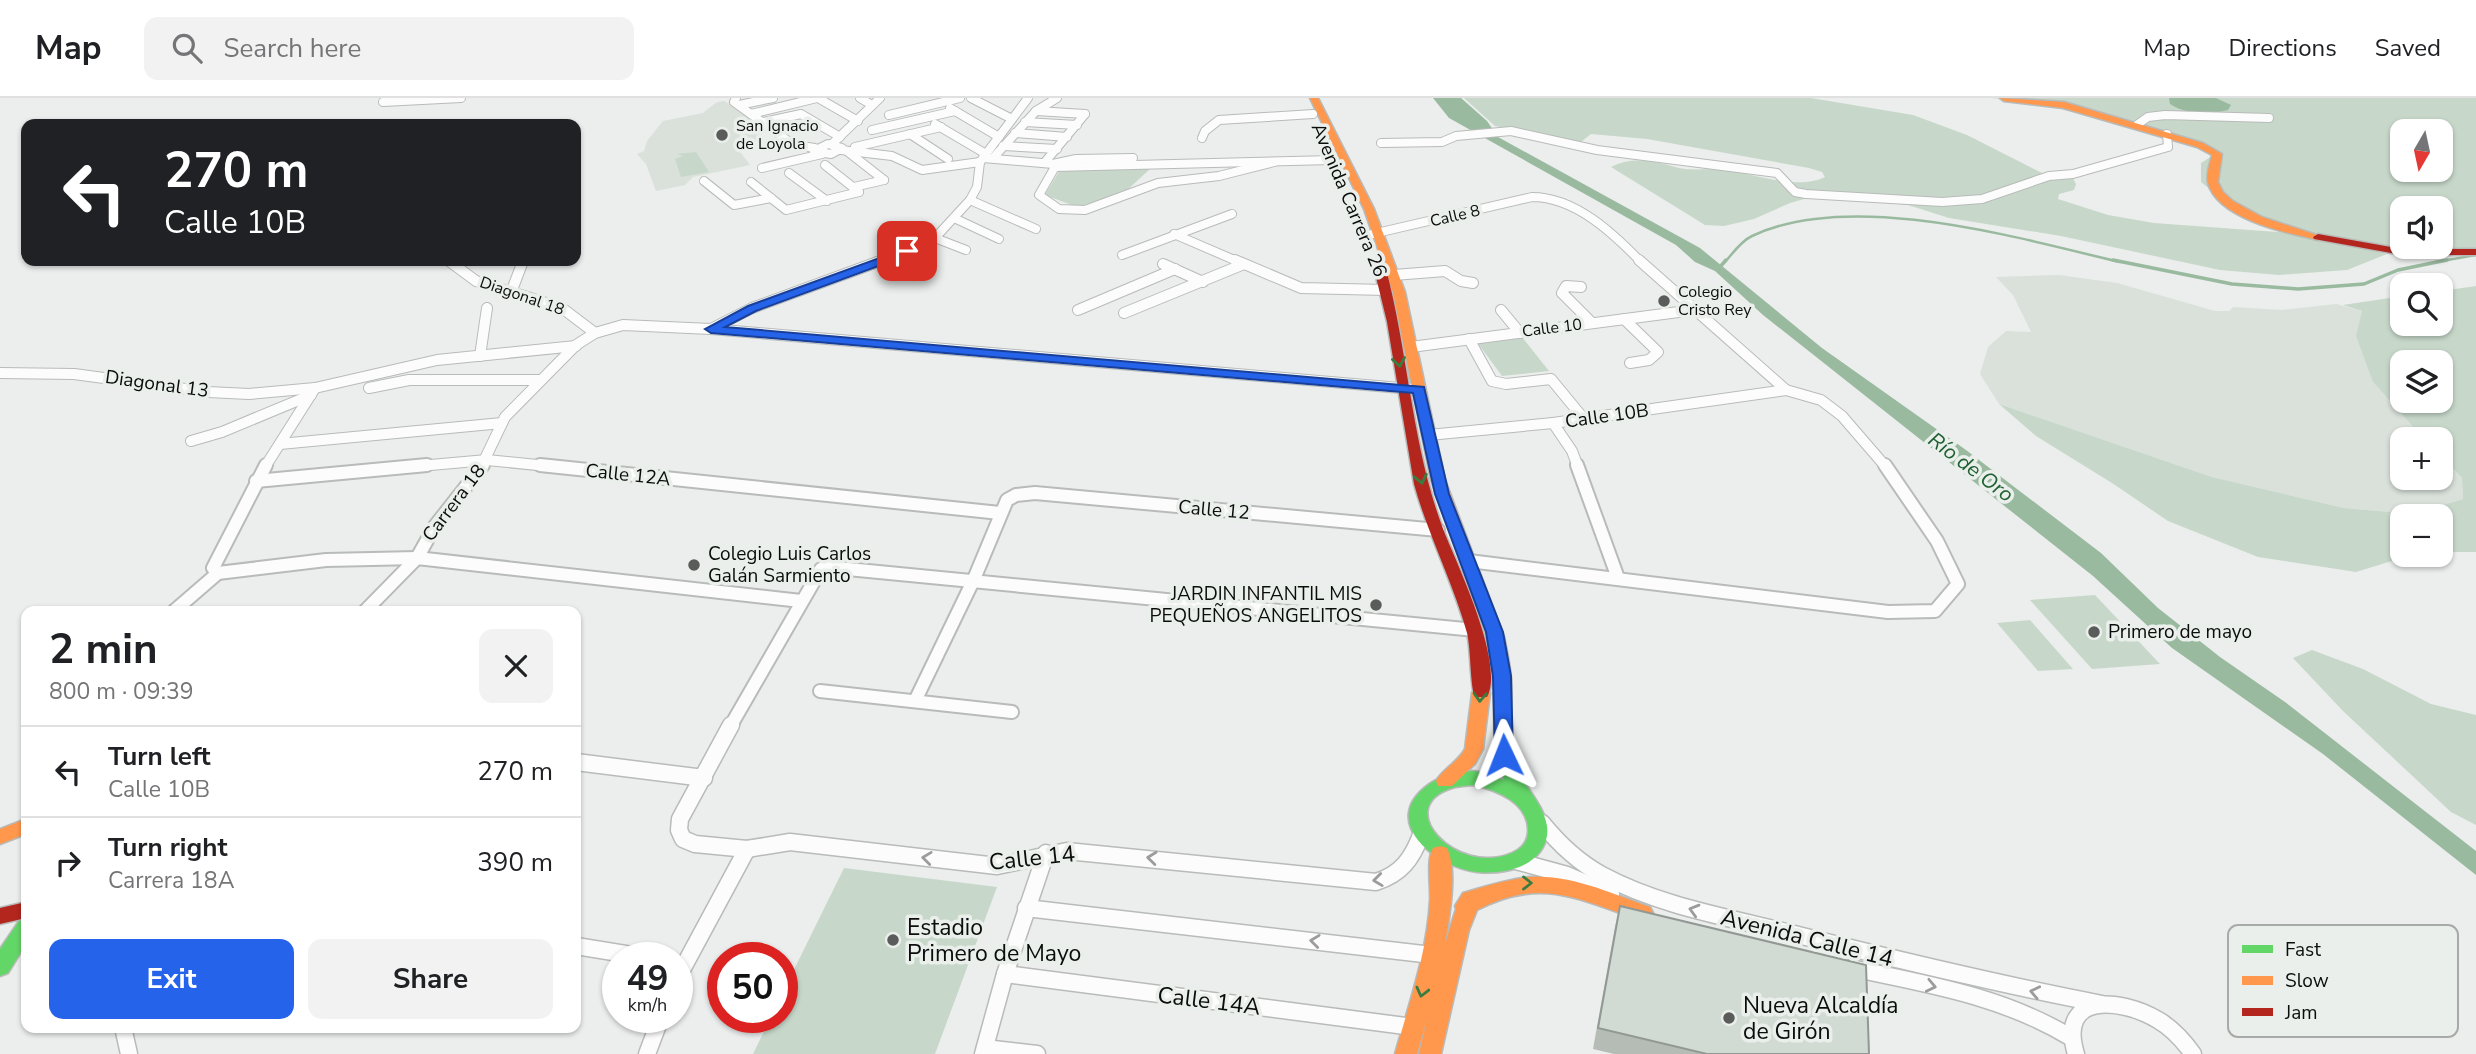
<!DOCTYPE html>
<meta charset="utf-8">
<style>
body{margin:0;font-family:"Nunito Sans",sans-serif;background:#f2f2f2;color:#202124;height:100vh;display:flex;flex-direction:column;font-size:26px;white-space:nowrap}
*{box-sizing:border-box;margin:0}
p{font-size:23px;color:#757577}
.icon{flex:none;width:38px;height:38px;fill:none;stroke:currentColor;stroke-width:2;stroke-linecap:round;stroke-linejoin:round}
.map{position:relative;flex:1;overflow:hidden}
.drawer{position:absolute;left:21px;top:508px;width:560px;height:427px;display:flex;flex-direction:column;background:#fff;border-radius:14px;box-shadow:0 2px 5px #0004}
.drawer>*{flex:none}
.hud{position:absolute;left:21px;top:21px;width:560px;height:147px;border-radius:14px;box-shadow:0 2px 5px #0004;background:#202124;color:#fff;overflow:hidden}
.needle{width:46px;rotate:189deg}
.buttons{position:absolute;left:2390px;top:21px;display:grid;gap:14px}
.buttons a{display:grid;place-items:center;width:63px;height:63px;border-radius:14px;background:#fff;box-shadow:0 2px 5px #0004;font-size:35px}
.speed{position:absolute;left:602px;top:844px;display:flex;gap:14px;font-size:35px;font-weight:700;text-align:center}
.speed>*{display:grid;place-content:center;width:91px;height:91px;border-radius:50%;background:#fff;box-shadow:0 2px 5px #0004;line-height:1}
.speed small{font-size:18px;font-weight:400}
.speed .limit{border:10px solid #d22;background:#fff;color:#111}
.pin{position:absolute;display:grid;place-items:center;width:60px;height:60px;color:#fff;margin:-30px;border-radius:14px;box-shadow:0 4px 10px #0006}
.me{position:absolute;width:77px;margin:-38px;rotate:358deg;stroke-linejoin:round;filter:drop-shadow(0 0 5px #0008)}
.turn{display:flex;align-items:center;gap:24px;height:147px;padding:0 28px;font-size:32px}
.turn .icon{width:91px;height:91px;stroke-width:2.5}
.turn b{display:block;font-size:49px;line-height:60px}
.round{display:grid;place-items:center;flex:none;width:74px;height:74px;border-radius:14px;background:#f2f2f2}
.overview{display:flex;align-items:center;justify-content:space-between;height:119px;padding:0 28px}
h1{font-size:42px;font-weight:700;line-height:52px}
.action{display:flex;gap:14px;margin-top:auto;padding:14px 28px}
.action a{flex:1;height:80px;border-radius:14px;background:#2563eb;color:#fff;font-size:28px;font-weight:700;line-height:80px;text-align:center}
.action a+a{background:#f2f2f2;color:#202124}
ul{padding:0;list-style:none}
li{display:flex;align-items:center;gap:21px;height:91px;padding:0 28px;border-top:2px solid #e0e0e0}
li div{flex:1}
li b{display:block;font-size:26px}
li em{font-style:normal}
header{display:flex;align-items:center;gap:42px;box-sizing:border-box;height:98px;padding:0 35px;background:#fff;border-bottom:2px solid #e0e0e0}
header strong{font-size:33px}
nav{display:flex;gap:38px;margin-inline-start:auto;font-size:24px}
.search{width:490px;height:63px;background:#f2f2f2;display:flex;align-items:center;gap:18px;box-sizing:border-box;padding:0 24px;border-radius:14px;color:#757577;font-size:26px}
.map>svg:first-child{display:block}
.built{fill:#d9e1da}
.green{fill:#c7d8ca;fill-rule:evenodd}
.water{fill:#9abaa0}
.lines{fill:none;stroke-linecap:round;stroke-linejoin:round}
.stream-far1{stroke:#9abaa0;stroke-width:2.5}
.stream{stroke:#9abaa0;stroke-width:3.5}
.street-far3-casing{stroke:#b8bbb9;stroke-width:10}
.street-far2-casing{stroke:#b8bbb9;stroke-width:12}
.street-far1-casing{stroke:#b8bbb9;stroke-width:16}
.street-casing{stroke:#b8bbb9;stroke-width:19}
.fast-casing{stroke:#b8bbb9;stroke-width:3}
.slow-casing{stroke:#b8bbb9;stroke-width:3}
.jam-casing{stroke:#b8bbb9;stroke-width:3}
.street-far3{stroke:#fcfcfc;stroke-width:8}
.street-far2{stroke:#fcfcfc;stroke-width:10}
.street-far1{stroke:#fcfcfc;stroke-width:12}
.street{stroke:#fcfcfc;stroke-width:16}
.fast{fill:#63d668;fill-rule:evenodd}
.slow{fill:#ff974d;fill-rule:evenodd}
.jam{fill:#b3261e;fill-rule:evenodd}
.wall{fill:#b4bcb5}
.building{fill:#d1dbd3;stroke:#929994;stroke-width:2}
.oneway{stroke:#3b7c3f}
.oneway2{stroke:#9c9c9c}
.route{fill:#2563eb;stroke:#184099;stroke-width:2}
.poi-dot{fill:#595c5a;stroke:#eaefeb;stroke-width:2.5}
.labels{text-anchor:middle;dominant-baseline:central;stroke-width:7;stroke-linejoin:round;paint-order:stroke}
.far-poi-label{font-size:16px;fill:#0b0d0c;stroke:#eaefeb;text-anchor:start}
.far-street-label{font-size:16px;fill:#0b0d0c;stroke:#eaefeb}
.street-label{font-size:19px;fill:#0b0d0c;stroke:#eaefeb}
.poi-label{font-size:19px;fill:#0b0d0c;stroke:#eaefeb;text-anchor:start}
.water-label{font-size:21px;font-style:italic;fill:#1f6132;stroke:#eaefeb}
.near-street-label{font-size:23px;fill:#0b0d0c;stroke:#eaefeb}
.near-poi-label{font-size:23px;fill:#0b0d0c;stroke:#eaefeb;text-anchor:start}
.key{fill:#eaefeb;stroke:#a7aba8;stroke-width:2}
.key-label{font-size:19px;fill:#0b0d0c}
</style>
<header>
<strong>Map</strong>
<div class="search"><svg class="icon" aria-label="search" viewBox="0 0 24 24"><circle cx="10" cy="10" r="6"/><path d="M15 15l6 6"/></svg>Search here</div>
<nav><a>Map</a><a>Directions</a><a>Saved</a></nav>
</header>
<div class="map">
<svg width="2476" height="956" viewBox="0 0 2476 956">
<rect width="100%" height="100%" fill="#ebeeec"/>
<g class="built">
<polygon points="724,3 755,21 764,46 738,51 750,67 693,79 685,87 656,93 646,66 637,56 644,53 647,43 663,23 703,15 717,4"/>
<polygon points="2059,177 2117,185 2215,213 2229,213 2233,209 2282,212 2336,206 2362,213 2373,284 2424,341 2403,341 2403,380 2441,380 2441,358 2462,380 2463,401 2413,416 2344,410 2212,379 1999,306 1980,276 1988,249 2006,233 2031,234 2013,197 1996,179"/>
</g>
<g class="green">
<path d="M1464 0H1811L1913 17 1967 37 2044 76H2071L2076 86 2074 92 2059 96 2058 101 2108 117 2154 125 2293 135 2387 156 2347 172 2279 177 2220 172 2061 138 1949 120 1908 107 1811 99 1790 105 1754 121 1724 128 1705 127 1611 69C1633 57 1658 64 1679 70 1693 73 1709 70 1723 72 1752 75 1798 93 1825 79L1822 74 1809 70 1647 41 1591 36 1581 44 1495 28Z"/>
<path d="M1991 0H2476V152L2441 148V110H2403V149H2416L2408 150 2341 141 2260 123 2223 102 2201 84V65L2215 56 2209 51C2137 27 2067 6 1991 0ZM2403 33H2441V72H2403Z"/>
<polygon points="696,54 709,74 681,79 675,61 683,58 677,56"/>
<polygon points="1151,70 1124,95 1077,109 1045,97 1060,72"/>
<path d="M2476 188V454H2441V418H2403V457H2411L2356 474 2258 459 2168 423 2112 385 2036 338 1999 306 2212 379 2344 410 2413 416 2463 401 2462 380 2441 358V341H2424L2373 284 2356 238 2362 213 2343 207 2403 198V226H2441V193ZM2403 264H2441V303H2403Z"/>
<polygon points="1522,239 1549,273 1502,278 1477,244"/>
<polygon points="2095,497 2160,566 2092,571 2030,502"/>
<polygon points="2030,522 2073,571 2038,573 1997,525"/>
<polygon points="2312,552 2363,571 2431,606 2476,617 2476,727 2451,714 2343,613 2293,560"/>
<polygon points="844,770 997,789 935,956 753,956 771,919 782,919 782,896"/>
</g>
<g class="water">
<polygon points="1433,0 1461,0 1487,23 1498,39 1700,150 1822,250 1966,352 2101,455 2158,510 2220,559 2285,604 2476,753 2476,777 2323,656 2172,550 2093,478 1763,217 1715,173 1695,164 1676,147 1449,20"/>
<path d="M2169 0H2216L2231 7 2228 12C2209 17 2187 17 2170 6Z"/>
</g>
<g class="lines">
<g class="stream-far1">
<path d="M1725 164C1733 155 1741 143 1752 138 1851 91 2018 140 2120 164"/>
<polyline points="2436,164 2476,157"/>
</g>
<g class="stream">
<polyline points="2113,162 2232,186 2298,191 2364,186 2398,172 2447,162"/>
<polyline points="1720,169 1726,162"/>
</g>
<defs>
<g id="street-far3">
<polyline points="736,0 734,4 794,47 815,50"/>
<polyline points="818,0 858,23"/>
<polyline points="860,0 872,7"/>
<polyline points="971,0 1012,21"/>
<polyline points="383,4 461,0"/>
<polyline points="739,7 773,0"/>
<polyline points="950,10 999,39"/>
<polyline points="1036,13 1085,16"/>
<polyline points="751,16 817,0"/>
<polyline points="889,17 960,0"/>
<polyline points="764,24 801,16 840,39"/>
<polyline points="1025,24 1077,27"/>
<polyline points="935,26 986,56"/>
<polyline points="2138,26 2148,19 2165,17 2269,20"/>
<polyline points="872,32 955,13"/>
<polyline points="1015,35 1067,39"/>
<polyline points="910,36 948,61"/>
<polyline points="1202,40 1205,33 1219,22 1313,16"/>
<polyline points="1381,45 1442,44 1456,38 1511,33 1597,52 1777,75 1795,94 1806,96 1942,104 1982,101 2049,78 2073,76 2168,49 2167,36"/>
<polygon points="828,46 842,50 831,56 814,53"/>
<polyline points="832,46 880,0"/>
<polyline points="1003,48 1057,51"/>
<polyline points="855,49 941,29"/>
<polyline points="841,52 892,58 922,72 980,64"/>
<polyline points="847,53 884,82"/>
<polyline points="983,60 1053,66 1076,61 1133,60"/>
<polyline points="993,60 1036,13 1057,0"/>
<polyline points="1045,64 1085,16"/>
<polyline points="1053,66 1055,69 1039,97 1059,111 1085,112 1158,85 1219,78 1274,64"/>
<polyline points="825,67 859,94"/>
<polyline points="1055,69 1333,62"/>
<polyline points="762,70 822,56"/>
<polyline points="789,75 827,103"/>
<polyline points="704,83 734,107 771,100"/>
<polyline points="751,84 786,112 859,94"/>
<polyline points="854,89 884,82"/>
<polyline points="970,102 1036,131"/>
<polyline points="954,120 999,141"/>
<polyline points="1174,136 1239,164"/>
<path d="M1368 137 1532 99C1575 99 1613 135 1641 164"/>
<polyline points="935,140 966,152"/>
<polyline points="1122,157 1232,116"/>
<polyline points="878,164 935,140 970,102 977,89 980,64 1028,0"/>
</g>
<g id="street-far2">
<polyline points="1235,162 1301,190 1386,192"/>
<polyline points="1639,162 1786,292 1821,302 1842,318 1886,369"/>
<polyline points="449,163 476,183 562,210 595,235"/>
<polyline points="1163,166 1203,184"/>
<polyline points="1394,177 1445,173 1461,183 1473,185"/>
<polyline points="1581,189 1566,188 1562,195 1592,225"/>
<polyline points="512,192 523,163"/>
<polyline points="1078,212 1175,171"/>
<polyline points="1501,212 1520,235"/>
<polyline points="1124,215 1244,166"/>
<polyline points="1624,221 1658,254 1649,262 1630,265"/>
<polyline points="711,231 752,210 883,162"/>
<polyline points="1469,241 1492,283 1506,286 1551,281 1584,321"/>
<polyline points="1411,249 1694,212"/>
<polyline points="480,258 487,210"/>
<polyline points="0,275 74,276 208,294 249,296 315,290 437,262 576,248"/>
<polyline points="369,290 409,282 538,282"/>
<polyline points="1553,325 1572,353 1578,369"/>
<polyline points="1429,337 1553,325 1786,292"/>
<polyline points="191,343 222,334 311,297"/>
<polyline points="280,346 502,325"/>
<polyline points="265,369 315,290"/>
<polyline points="408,369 487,362 557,369"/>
<polyline points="481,369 505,319 576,247 595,235 623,227 711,231 1412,291"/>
</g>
<g id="street-far1">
<polyline points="540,367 1000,415"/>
<polyline points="1577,367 1618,480"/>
<polyline points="256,383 427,367"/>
<polyline points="1469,463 1888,514 1935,513 1958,486 1937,443 1885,367"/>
<polyline points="218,475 213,470 266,367"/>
<polyline points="174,513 218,475 326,462 417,460 801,503"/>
<polyline points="365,513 417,460 435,428 483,367"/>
<polyline points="820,593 1012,614"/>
<polyline points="915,603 974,481 1007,402 1016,397 1035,395 1438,432"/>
<polyline points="730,629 821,471 827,469 1475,532"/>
</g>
<g id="street">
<path d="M731 627 680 721 679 732 683 741 695 746 747 751 790 744 997 768 1067 753 1376 784C1401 776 1412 761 1421 737"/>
<polyline points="576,664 704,680"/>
<path d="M1542 725C1559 746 1578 764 1602 777 1660 808 1727 819 1790 835 1894 861 1997 886 2102 906"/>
<polyline points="1516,763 1567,777 1611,796"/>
<polyline points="1026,810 1432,857"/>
<polyline points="576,848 644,859"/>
<path d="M1851 870C1927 886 2002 898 2070 939"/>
<polyline points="1005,876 1413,929"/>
<polyline points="677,881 747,751"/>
<polyline points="123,929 129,956"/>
<polyline points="985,950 1037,956"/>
<polyline points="647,956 661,919"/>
<polyline points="983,956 1005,876 1046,755"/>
<path d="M2076 956C2057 894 2121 900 2158 922 2172 930 2183 942 2193 956"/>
</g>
<g id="fast">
<path d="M1496 534 1504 539C1507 553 1510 567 1511 581 1512 606 1510 632 1513 656 1517 684 1543 702 1547 728 1549 740 1543 753 1533 761 1519 773 1495 776 1477 774 1436 769 1378 724 1428 687 1440 678 1458 673 1473 673 1483 674 1495 679 1504 682L1495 657 1493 578 1488 539ZM1473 687C1497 692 1530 705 1528 735 1527 745 1521 751 1512 755 1456 779 1391 709 1452 690 1458 688 1466 688 1473 687Z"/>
<polygon points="26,821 26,846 8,875 0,878 0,851 19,823"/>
</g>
<g id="slow">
<polygon points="1310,0 1318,0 1374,111 1405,194 1445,382 1504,539 1502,543 1490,543 1488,539 1431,382 1393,194 1364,111"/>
<path d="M2000 0 2064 4 2203 45 2222 56 2218 84 2223 94 2233 103 2262 119 2323 139 2318 142C2287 135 2218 121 2208 85 2206 76 2210 65 2212 57L2197 49 2063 10 2004 3Z"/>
<path d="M1481 589 1487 591 1490 595 1483 651 1475 666 1452 688H1438L1436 683C1443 671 1458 664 1465 651L1472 595 1475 591Z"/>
<polygon points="26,721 26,736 0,746 0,731"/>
<path d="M1440 748 1447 750C1458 771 1449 822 1445 846L1456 811 1455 808 1463 795C1483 789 1508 781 1530 779 1571 776 1613 796 1650 809L1653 815 1650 821 1643 823C1579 802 1542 778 1477 812L1469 832 1441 956H1419L1427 921 1417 956H1395C1409 906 1427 855 1430 803 1431 788 1426 763 1433 750Z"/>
</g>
<g id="jam">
<polygon points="2318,136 2402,151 2476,151 2476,157 2402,157 2314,141 2313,139"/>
<path d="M1380 168 1386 171C1409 258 1412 352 1445 436 1459 470 1505 567 1487 599H1475C1470 589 1471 551 1467 535 1453 484 1428 437 1414 386L1387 224 1374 171Z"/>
<polygon points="26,804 26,820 0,826 0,810"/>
</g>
</defs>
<use href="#street-far3" class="street-far3-casing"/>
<use href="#street-far2" class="street-far2-casing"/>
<use href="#street-far1" class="street-far1-casing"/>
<use href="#street" class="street-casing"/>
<use href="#fast" class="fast-casing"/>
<use href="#slow" class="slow-casing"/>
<use href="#jam" class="jam-casing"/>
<use href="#street-far3" class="street-far3"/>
<use href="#street-far2" class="street-far2"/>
<use href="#street-far1" class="street-far1"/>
<use href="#street" class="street"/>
<use href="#fast" class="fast"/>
<use href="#slow" class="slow"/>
<use href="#jam" class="jam"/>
</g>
<polygon class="wall" points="1620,808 1869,956 1614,956 1593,951 1615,829"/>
<polygon class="building" points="1620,808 1866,867 1869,956 1707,956 1598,930"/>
<defs><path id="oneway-chevron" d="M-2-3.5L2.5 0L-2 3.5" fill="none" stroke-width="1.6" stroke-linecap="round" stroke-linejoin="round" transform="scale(1.75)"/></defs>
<g class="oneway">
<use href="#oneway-chevron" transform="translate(1399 264) rotate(81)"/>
<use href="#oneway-chevron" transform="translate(1421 381) rotate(78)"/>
<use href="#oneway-chevron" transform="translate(1480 599) rotate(93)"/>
<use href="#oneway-chevron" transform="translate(1527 785)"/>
<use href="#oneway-chevron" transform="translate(1422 894) rotate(104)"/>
</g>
<g class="oneway2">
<use href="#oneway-chevron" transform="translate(927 760) rotate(-173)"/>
<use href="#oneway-chevron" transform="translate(1152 760) rotate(-174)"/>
<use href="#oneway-chevron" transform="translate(1378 782) rotate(173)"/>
<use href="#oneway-chevron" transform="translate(1694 812) rotate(-164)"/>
<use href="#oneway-chevron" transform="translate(1315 843) rotate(-173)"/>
<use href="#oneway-chevron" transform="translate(1931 888) rotate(12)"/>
<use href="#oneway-chevron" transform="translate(2035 894) rotate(-168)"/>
</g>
<polygon class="route" points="907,150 911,151 911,156 756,213 725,229 1424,289 1449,396 1503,534 1511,578 1513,657 1511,662 1498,662 1495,657 1493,578 1486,534 1435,396 1413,295 711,235 705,231 748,208"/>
<g class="poi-dot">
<circle cx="722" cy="37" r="7"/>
<circle cx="1664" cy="203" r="7"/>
<circle cx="694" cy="467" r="7"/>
<circle cx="1376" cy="507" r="7"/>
<circle cx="2094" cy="534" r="7"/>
<circle cx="893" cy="842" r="7"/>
<circle cx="1729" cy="920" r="7"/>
</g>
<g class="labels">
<g class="far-poi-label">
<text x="736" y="28">San Ignacio<tspan x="736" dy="18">de Loyola</tspan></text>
<text x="1678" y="194">Colegio<tspan x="1678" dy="18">Cristo Rey</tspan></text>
</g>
<g class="far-street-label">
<text transform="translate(1455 118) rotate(-13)">Calle 8</text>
<text transform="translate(522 198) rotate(19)">Diagonal 18</text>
<text transform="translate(1552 230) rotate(-7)">Calle 10</text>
</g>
<g class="street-label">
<text transform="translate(1349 102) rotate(67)">Avenida Carrera 26</text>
<text transform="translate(157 286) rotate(8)">Diagonal 13</text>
<text transform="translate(1607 318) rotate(-8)">Calle 10B</text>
<text transform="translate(628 377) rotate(6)">Calle 12A</text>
<text transform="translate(454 405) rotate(-53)">Carrera 18</text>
<text transform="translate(1214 412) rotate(5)">Calle 12</text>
</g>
<g class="poi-label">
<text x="708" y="456">Colegio Luis Carlos<tspan x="708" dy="22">Galán Sarmiento</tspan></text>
<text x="1362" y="496" text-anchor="end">JARDIN INFANTIL MIS<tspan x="1362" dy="22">PEQUEÑOS ANGELITOS</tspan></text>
<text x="2108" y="534">Primero de mayo</text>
</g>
<g class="water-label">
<text transform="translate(1971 369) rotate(37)">Río de Oro</text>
</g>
<g class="near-street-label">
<text transform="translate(1032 760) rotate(-6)">Calle 14</text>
<text transform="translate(1807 840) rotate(14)">Avenida Calle 14</text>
<text transform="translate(1209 903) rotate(7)">Calle 14A</text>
</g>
<g class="near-poi-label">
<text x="907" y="829">Estadio<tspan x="907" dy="26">Primero de Mayo</tspan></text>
<text x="1743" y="907">Nueva Alcaldía<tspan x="1743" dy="26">de Girón</tspan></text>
</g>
</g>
<rect x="2228" y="827" width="230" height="112" rx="10" class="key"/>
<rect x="2242" y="847" width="31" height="8" fill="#63d668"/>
<rect x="2242" y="878" width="31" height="9" fill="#ff974d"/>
<rect x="2242" y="910" width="31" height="8" fill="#b3261e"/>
<g class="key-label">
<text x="2285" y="858">Fast</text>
<text x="2285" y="889">Slow</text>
<text x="2285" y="921">Jam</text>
</g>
</svg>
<div class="buttons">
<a><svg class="needle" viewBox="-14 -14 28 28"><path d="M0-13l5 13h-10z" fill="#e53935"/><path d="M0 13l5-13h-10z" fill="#757577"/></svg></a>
<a><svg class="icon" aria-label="sound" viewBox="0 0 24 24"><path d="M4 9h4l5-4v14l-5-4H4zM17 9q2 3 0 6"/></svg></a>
<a><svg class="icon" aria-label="search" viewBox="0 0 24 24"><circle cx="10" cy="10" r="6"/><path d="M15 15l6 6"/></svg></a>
<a><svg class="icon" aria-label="layers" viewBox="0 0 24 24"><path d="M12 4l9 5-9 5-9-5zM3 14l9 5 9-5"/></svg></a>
<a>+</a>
<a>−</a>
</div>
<div class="speed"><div>49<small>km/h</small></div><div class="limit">50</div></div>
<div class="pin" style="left:907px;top:153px;background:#d93025"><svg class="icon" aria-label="arrive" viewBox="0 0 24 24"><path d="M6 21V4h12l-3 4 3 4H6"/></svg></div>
<svg class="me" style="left:1504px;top:657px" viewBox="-20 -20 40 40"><path d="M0-17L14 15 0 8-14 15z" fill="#2563eb" stroke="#fff" stroke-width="4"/></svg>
<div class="hud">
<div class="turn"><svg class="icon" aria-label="left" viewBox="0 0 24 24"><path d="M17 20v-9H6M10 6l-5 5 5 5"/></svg><div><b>270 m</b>Calle 10B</div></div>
</div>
<section class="drawer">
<div class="overview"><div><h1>2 min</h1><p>800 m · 09:39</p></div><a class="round"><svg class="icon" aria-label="close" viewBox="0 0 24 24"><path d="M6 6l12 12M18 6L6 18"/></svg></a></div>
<ul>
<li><svg class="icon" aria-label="left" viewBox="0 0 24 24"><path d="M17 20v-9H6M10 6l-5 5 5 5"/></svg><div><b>Turn left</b><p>Calle 10B</p></div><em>270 m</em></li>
<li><svg class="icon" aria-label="right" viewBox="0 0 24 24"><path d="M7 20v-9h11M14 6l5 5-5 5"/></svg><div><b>Turn right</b><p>Carrera 18A</p></div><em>390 m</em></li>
</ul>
<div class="action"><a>Exit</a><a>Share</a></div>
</section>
</div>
